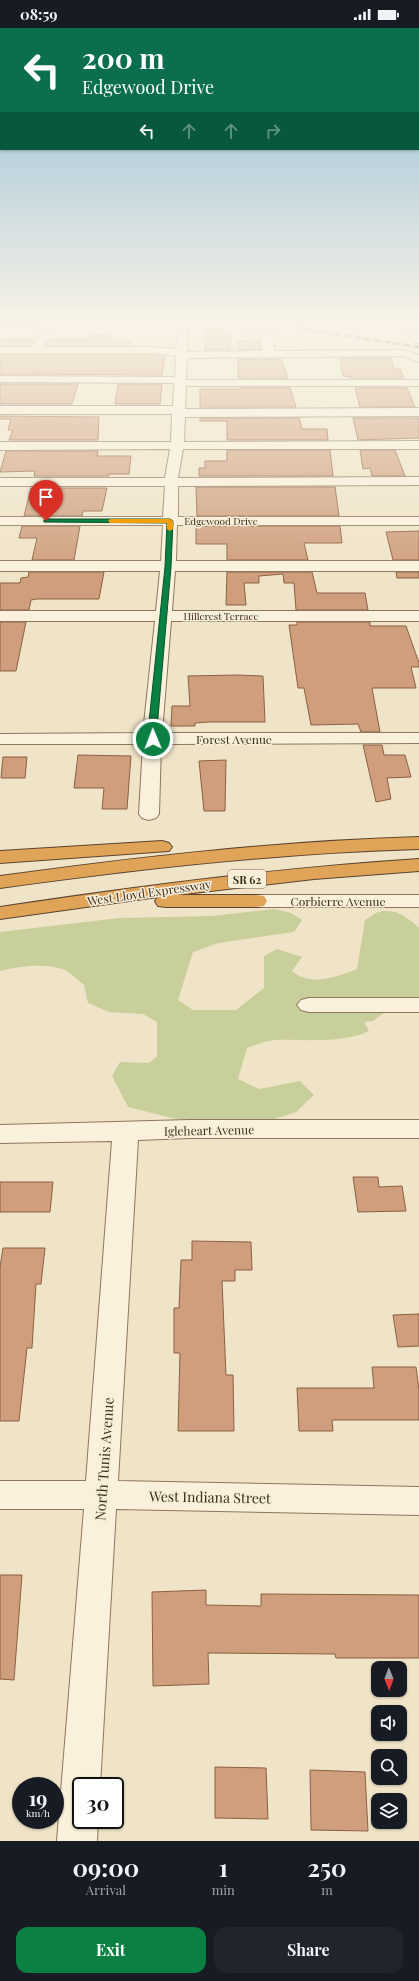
<!DOCTYPE html>
<style>
body{margin:0;font-family:"Playfair Display",serif;background:#20242c;color:#f1f3f6;height:100vh;display:flex;flex-direction:column;font-size:15px;white-space:nowrap}
*{box-sizing:border-box;margin:0}
p{font-size:13px;color:#9ea1a6}
.icon{flex:none;width:22px;height:22px;fill:none;stroke:currentColor;stroke-width:2;stroke-linecap:round;stroke-linejoin:round}
.map{position:relative;height:1813px;overflow:hidden}
.side{display:flex;flex-direction:column;background:#171b24;flex:1}
.side>*{flex:none}
.guide{position:absolute;left:0px;top:0px;width:419px;height:122px;box-shadow:0 1px 3px #0004;background:#0b6e4f;color:#fff;overflow:hidden}
.needle{width:26px;rotate:179deg}
.fabs{position:absolute;left:371px;top:1633px;display:grid;gap:8px}
.fabs a{display:grid;place-items:center;width:36px;height:36px;border-radius:8px;background:#171b24;box-shadow:0 1px 3px #0004;font-size:20px}
.speed{position:absolute;left:12px;top:1749px;display:flex;gap:8px;font-size:20px;font-weight:700;text-align:center}
.speed>*{display:grid;place-content:center;width:52px;height:52px;border-radius:50%;background:#171b24;box-shadow:0 1px 3px #0004;line-height:1}
.speed small{font-size:10px;font-weight:400}
.speed .limit{border:2px solid #111;border-radius:6px;background:#fff;color:#111}
.pin{position:absolute;display:grid;place-items:center;width:34px;height:34px;color:#fff;margin:-41px -17px;border-radius:50% 50% 50% 0;rotate:-45deg;box-shadow:0 0 4px #0007}
.pin .icon{rotate:45deg}
.me{position:absolute;width:44px;margin:-22px;rotate:359deg;stroke-linejoin:round;filter:drop-shadow(0 0 3px #0008)}
.turn{display:flex;align-items:center;gap:14px;height:84px;padding:0 16px;font-size:18px}
.turn .icon{width:52px;height:52px;stroke-width:2.5}
.turn b{display:block;font-size:28px;line-height:34px}
.lanes{display:flex;align-items:center;height:38px;padding:0 16px;background:#0003;justify-content:center;gap:20px;direction:ltr}
.lanes .off{opacity:.35}
.eta{display:flex;justify-content:space-evenly;align-items:center;height:68px;text-align:center}
.eta b{font-size:24px;font-weight:700;line-height:28px}
.primary-button{display:flex;gap:8px;margin-top:auto;padding:8px 16px}
.primary-button a{flex:1;height:46px;border-radius:12px;background:#0b8043;color:#fff;font-size:16px;font-weight:700;line-height:46px;text-align:center}
.primary-button a+a{background:#20242c;color:#f1f3f6}
.status{display:flex;justify-content:space-between;align-items:center;height:28px;padding:0 20px;background:#171b24;direction:ltr}
.status svg{height:11px;fill:currentColor}
.map>svg:first-child{display:block}
.green{fill:#c9cf9b}
.building{fill:#cf9f7d;stroke:#8d5f41}
.lines{fill:none;stroke-linecap:round;stroke-linejoin:round}
.minor-casing{stroke:#8d765c;stroke-width:2}
.highway-casing{stroke:#5b4430;stroke-width:2}
.minor{fill:#faf1dc;fill-rule:evenodd}
.highway{fill:#e0a458;fill-rule:evenodd}
.rail-casing{stroke:#3d2e20;stroke-width:2.5}
.rail{stroke:#f7eed8;stroke-width:1.5;stroke-dasharray:5;stroke-linecap:butt}
.route{fill:#0b8043;stroke:#07532c}
.slow{fill:#f59e0b}
.labels{text-anchor:middle;dominant-baseline:central;stroke-width:3;stroke-linejoin:round;paint-order:stroke}
.far-street-label{font-size:10px;fill:#3d2e20;stroke:#f7eed8}
.shield{fill:#f7eed8;stroke:#756857;stroke-width:1}
.shield-label{font-size:11px;font-weight:bold;fill:#3d2e20}
.street-label{font-size:12px;fill:#3d2e20;stroke:#f7eed8}
.near-street-label{font-size:14px;fill:#3d2e20;stroke:#f7eed8}
</style>
<div class="status"><b>08:59</b><svg viewBox="0 0 49 12"><path d="M0 12V9h3v3zM5 12V6h3v6zM10 12V3h3v9zM15 12V0h3v12zM26 1h20v11H26zM47 4h2v5h-2z"/></svg></div>
<div class="map">
<svg width="419" height="1813" viewBox="0 0 419 1813">
<rect width="100%" height="100%" fill="#f0e4c8"/>
<path class="green" d="M275 881 291 885 302 892 294 904 219 915 193 924 178 972 193 982H236L264 960V928L277 921 302 929 292 943C311 959 336 949 357 941L365 892C369 890 374 885 379 884 394 879 410 891 419 900V976L406 969 373 993 364 994 369 1003C342 1016 306 1011 277 1012 267 1012 256 1017 247 1020L238 1051 259 1061 300 1053 314 1067 296 1084 274 1091H176L128 1079 112 1048 120 1034 149 1035 157 1028V994L143 986 109 984 88 975 84 957C78 952 69 943 62 941 43 935 19 938 0 943V904L119 890 211 888Z"/>
<g class="building">
<polygon points="205,301 226,301 226,305 231,305 230,322 205,322"/>
<polygon points="89,307 110,307 109,312 130,312 129,318 45,318 49,311 88,311"/>
<polygon points="0,311 35,311 31,318 0,318"/>
<rect x="238" y="313" width="22" height="9"/>
<polygon points="0,326 151,326 165,328 162,347 0,346"/>
<polygon points="340,330 391,330 394,341 400,341 404,350 353,350 343,348"/>
<polygon points="238,331 281,331 288,350 238,350"/>
<polygon points="0,356 78,356 72,376 0,376"/>
<polygon points="118,356 162,356 160,376 115,376"/>
<polygon points="239,360 290,360 296,379 200,379 200,361 239,361"/>
<polygon points="355,360 407,360 415,379 360,379"/>
<polygon points="0,388 99,389 98,412 9,412 13,402 8,402 11,391 0,391"/>
<polygon points="200,390 299,390 302,401 327,401 328,412 227,412 227,393 200,393"/>
<polygon points="353,390 419,390 419,410 358,412"/>
<polygon points="227,422 330,422 333,448 199,448 199,440 205,440 205,433 227,433"/>
<polygon points="360,422 395,422 405,448 372,448 370,440 363,441"/>
<polygon points="6,423 98,423 97,428 131,428 129,446 109,446 109,448 34,448 35,443 0,444"/>
<polygon points="196,459 335,459 339,488 197,488"/>
<polygon points="31,460 107,460 102,483 83,483 82,488 24,488"/>
<polygon points="22,498 80,498 74,532 32,532 37,510 19,510"/>
<polygon points="196,498 340,498 342,515 304,515 308,532 227,532 227,516 196,516"/>
<polygon points="419,503 419,532 393,532 386,504"/>
<polygon points="29,544 104,544 99,571 37,571 31,572 29,582 0,582 0,555 20,555 21,550 28,549"/>
<polygon points="227,544 312,544 317,565 365,565 368,582 296,582 294,555 284,555 283,546 259,548 259,555 244,555 246,577 226,577"/>
<polygon points="396,544 419,544 419,550 397,550"/>
<polygon points="0,594 26,594 16,643 0,643"/>
<polygon points="297,594 370,594 370,598 406,598 419,635 419,639 411,639 416,660 372,660 380,704 361,704 358,696 311,697 304,660 298,660 289,597 297,597"/>
<polygon points="236,647 263,648 265,694 209,694 195,695 195,698 171,698 172,678 190,678 188,648"/>
<polygon points="363,717 382,717 384,727 405,727 411,749 387,750 391,771 376,774"/>
<polygon points="78,727 131,728 127,781 102,781 104,760 74,760"/>
<polygon points="3,729 27,729 25,750 1,750"/>
<polygon points="226,732 225,783 204,783 199,733"/>
<polygon points="353,1149 378,1149 379,1159 402,1158 406,1183 358,1184"/>
<polygon points="0,1154 53,1154 50,1184 0,1184"/>
<polygon points="192,1213 251,1214 252,1242 235,1242 235,1253 222,1253 226,1347 233,1347 234,1403 178,1403 180,1325 174,1325 174,1280 179,1280 181,1232 192,1232"/>
<polygon points="3,1220 45,1220 41,1256 36,1256 32,1320 27,1320 19,1393 0,1393 0,1239"/>
<polygon points="419,1286 419,1318 398,1319 393,1287"/>
<polygon points="372,1339 416,1339 419,1362 419,1392 332,1392 333,1403 299,1403 297,1360 374,1360"/>
<polygon points="0,1547 22,1547 14,1652 0,1651"/>
<polygon points="206,1562 206,1577 261,1578 261,1566 419,1567 419,1630 336,1630 335,1626 208,1625 209,1656 153,1658 152,1564"/>
<polygon points="215,1739 266,1740 268,1791 215,1790"/>
<polygon points="310,1742 365,1744 368,1803 311,1802"/>
</g>
<g class="lines">
<defs>
<g id="minor">
<path d="M0 296H56L42 319H151L176 321 178 297 187 296V324L262 323 261 306 227 298 226 296C239 294 265 296 273 307L274 323 404 322 419 327V334L403 328 187 330 186 352H419V358H186L185 381 419 380V388L185 389 184 414 419 413V421H183L178 450 419 449V457L178 458V489H419V497H177L176 533H419V543H175L172 583H419V593H171L162 705H419V715L161 716 159 786 156 790 149 792 142 790 139 786 143 716H0V706L143 705 155 593H0V583H156L160 543H0V533H161L163 497H0V489H163L165 458H0V450H165L170 421 0 422V414H171L172 386H0V378H173L174 355 0 354V348L175 349 176 328 151 325H0V319H32L44 299H0Z"/>
<polygon points="405,296 415,296 419,305 419,315 412,313"/>
<polygon points="256,867 419,867 419,879 256,879 248,878 245,873 248,868"/>
<polygon points="309,970 419,970 419,984 309,984 301,982 297,977 301,972"/>
<polygon points="190,1092 419,1092 419,1110 190,1110 138,1112 118,1453 419,1459 419,1487 116,1481 100,1758 81,1758 81,1792 98,1792 97,1813 57,1813 84,1481 0,1481 0,1453 86,1453 112,1113 0,1115 0,1097"/>
</g>
<g id="highway">
<path d="M419 809V821C278 825 139 841 0 860V848C139 829 278 813 419 809Z"/>
<polygon points="162,813 169,815 172,819 169,823 0,835 0,823"/>
<path d="M419 831V843L314 851 176 867H256L264 868 267 873 264 878 256 879H166L158 878 155 873 158 869 0 891V879C139 858 278 840 419 831Z"/>
</g>
</defs>
<use href="#minor" class="minor-casing"/>
<use href="#highway" class="highway-casing"/>
<use href="#minor" class="minor"/>
<use href="#highway" class="highway"/>
<defs>
<polyline id="rail" points="271,296 419,319"/>
</defs>
<use href="#rail" class="rail-casing"/>
<use href="#rail" class="rail"/>
</g>
<linearGradient id="sky" x2="0" y2="1"><stop stop-color="#8fbad6"/><stop offset="0.54" stop-color="#f8f3e6"/><stop offset="1" stop-color="#f8f3e6" stop-opacity="0"/></linearGradient>
<rect width="419" height="549" fill="url(#sky)"/>
<polygon class="route" points="46,491 170,491 173,493 171,539 156,712 150,711 149,694 165,539 167,495 44,494 44,492"/>
<polygon class="slow" points="170,491 173,493 173,501 170,503 167,501 167,495 110,495 108,493 110,491"/>
<g class="labels">
<g class="far-street-label">
<text x="221" y="493">Edgewood Drive</text>
<text x="221" y="588">Hillcrest Terrace</text>
</g>
<rect class="shield" x="228" y="842" width="38" height="18" rx="3"/>
<g class="shield-label">
<text x="247" y="851">SR 62</text>
</g>
<g class="street-label">
<text x="234" y="711">Forest Avenue</text>
<text transform="translate(149 864) rotate(-8)">West Lloyd Expressway</text>
<text x="338" y="873">Corbierre Avenue</text>
<text transform="translate(209 1102) rotate(-1)">Igleheart Avenue</text>
</g>
<g class="near-street-label">
<text transform="translate(104 1431) rotate(-86)">North Tunis Avenue</text>
<text transform="translate(210 1469) rotate(1)">West Indiana Street</text>
</g>
</g>
</svg>
<div class="fabs">
<a><svg class="needle" viewBox="-14 -14 28 28"><path d="M0-13l5 13h-10z" fill="#e53935"/><path d="M0 13l5-13h-10z" fill="#9ea1a6"/></svg></a>
<a><svg class="icon" aria-label="sound" viewBox="0 0 24 24"><path d="M4 9h4l5-4v14l-5-4H4zM17 9q2 3 0 6"/></svg></a>
<a><svg class="icon" aria-label="search" viewBox="0 0 24 24"><circle cx="10" cy="10" r="6"/><path d="M15 15l6 6"/></svg></a>
<a><svg class="icon" aria-label="layers" viewBox="0 0 24 24"><path d="M12 4l9 5-9 5-9-5zM3 14l9 5 9-5"/></svg></a>
</div>
<div class="speed"><div>19<small>km/h</small></div><div class="limit">30</div></div>
<div class="pin" style="left:46px;top:493px;background:#d93025"><svg class="icon" aria-label="arrive" viewBox="0 0 24 24"><path d="M6 21V4h12l-3 4 3 4H6"/></svg></div>
<svg class="me" style="left:153px;top:711px" viewBox="-20 -20 40 40"><circle r="17" fill="#0b8043" stroke="#fff" stroke-width="3"/><path d="M0-11L8 9 0 5-8 9z" fill="#fff"/></svg>
<div class="guide">
<div class="turn"><svg class="icon" aria-label="left" viewBox="0 0 24 24"><path d="M17 20v-9H6M10 6l-5 5 5 5"/></svg><div><b>200 m</b>Edgewood Drive</div></div>
<div class="lanes"><svg class="icon" aria-label="left" viewBox="0 0 24 24"><path d="M17 20v-9H6M10 6l-5 5 5 5"/></svg><svg class="icon off" aria-label="ahead" viewBox="0 0 24 24"><path d="M12 20V5M6 11l6-6 6 6"/></svg><svg class="icon off" aria-label="ahead" viewBox="0 0 24 24"><path d="M12 20V5M6 11l6-6 6 6"/></svg><svg class="icon off" aria-label="right" viewBox="0 0 24 24"><path d="M7 20v-9h11M14 6l5 5-5 5"/></svg></div>
</div>
</div>
<section class="side">
<div class="eta">
<div><b>09:00</b><p>Arrival</p></div>
<div><b>1</b><p>min</p></div>
<div><b>250</b><p>m</p></div>
</div>
<div class="primary-button"><a>Exit</a><a>Share</a></div>
</section>
